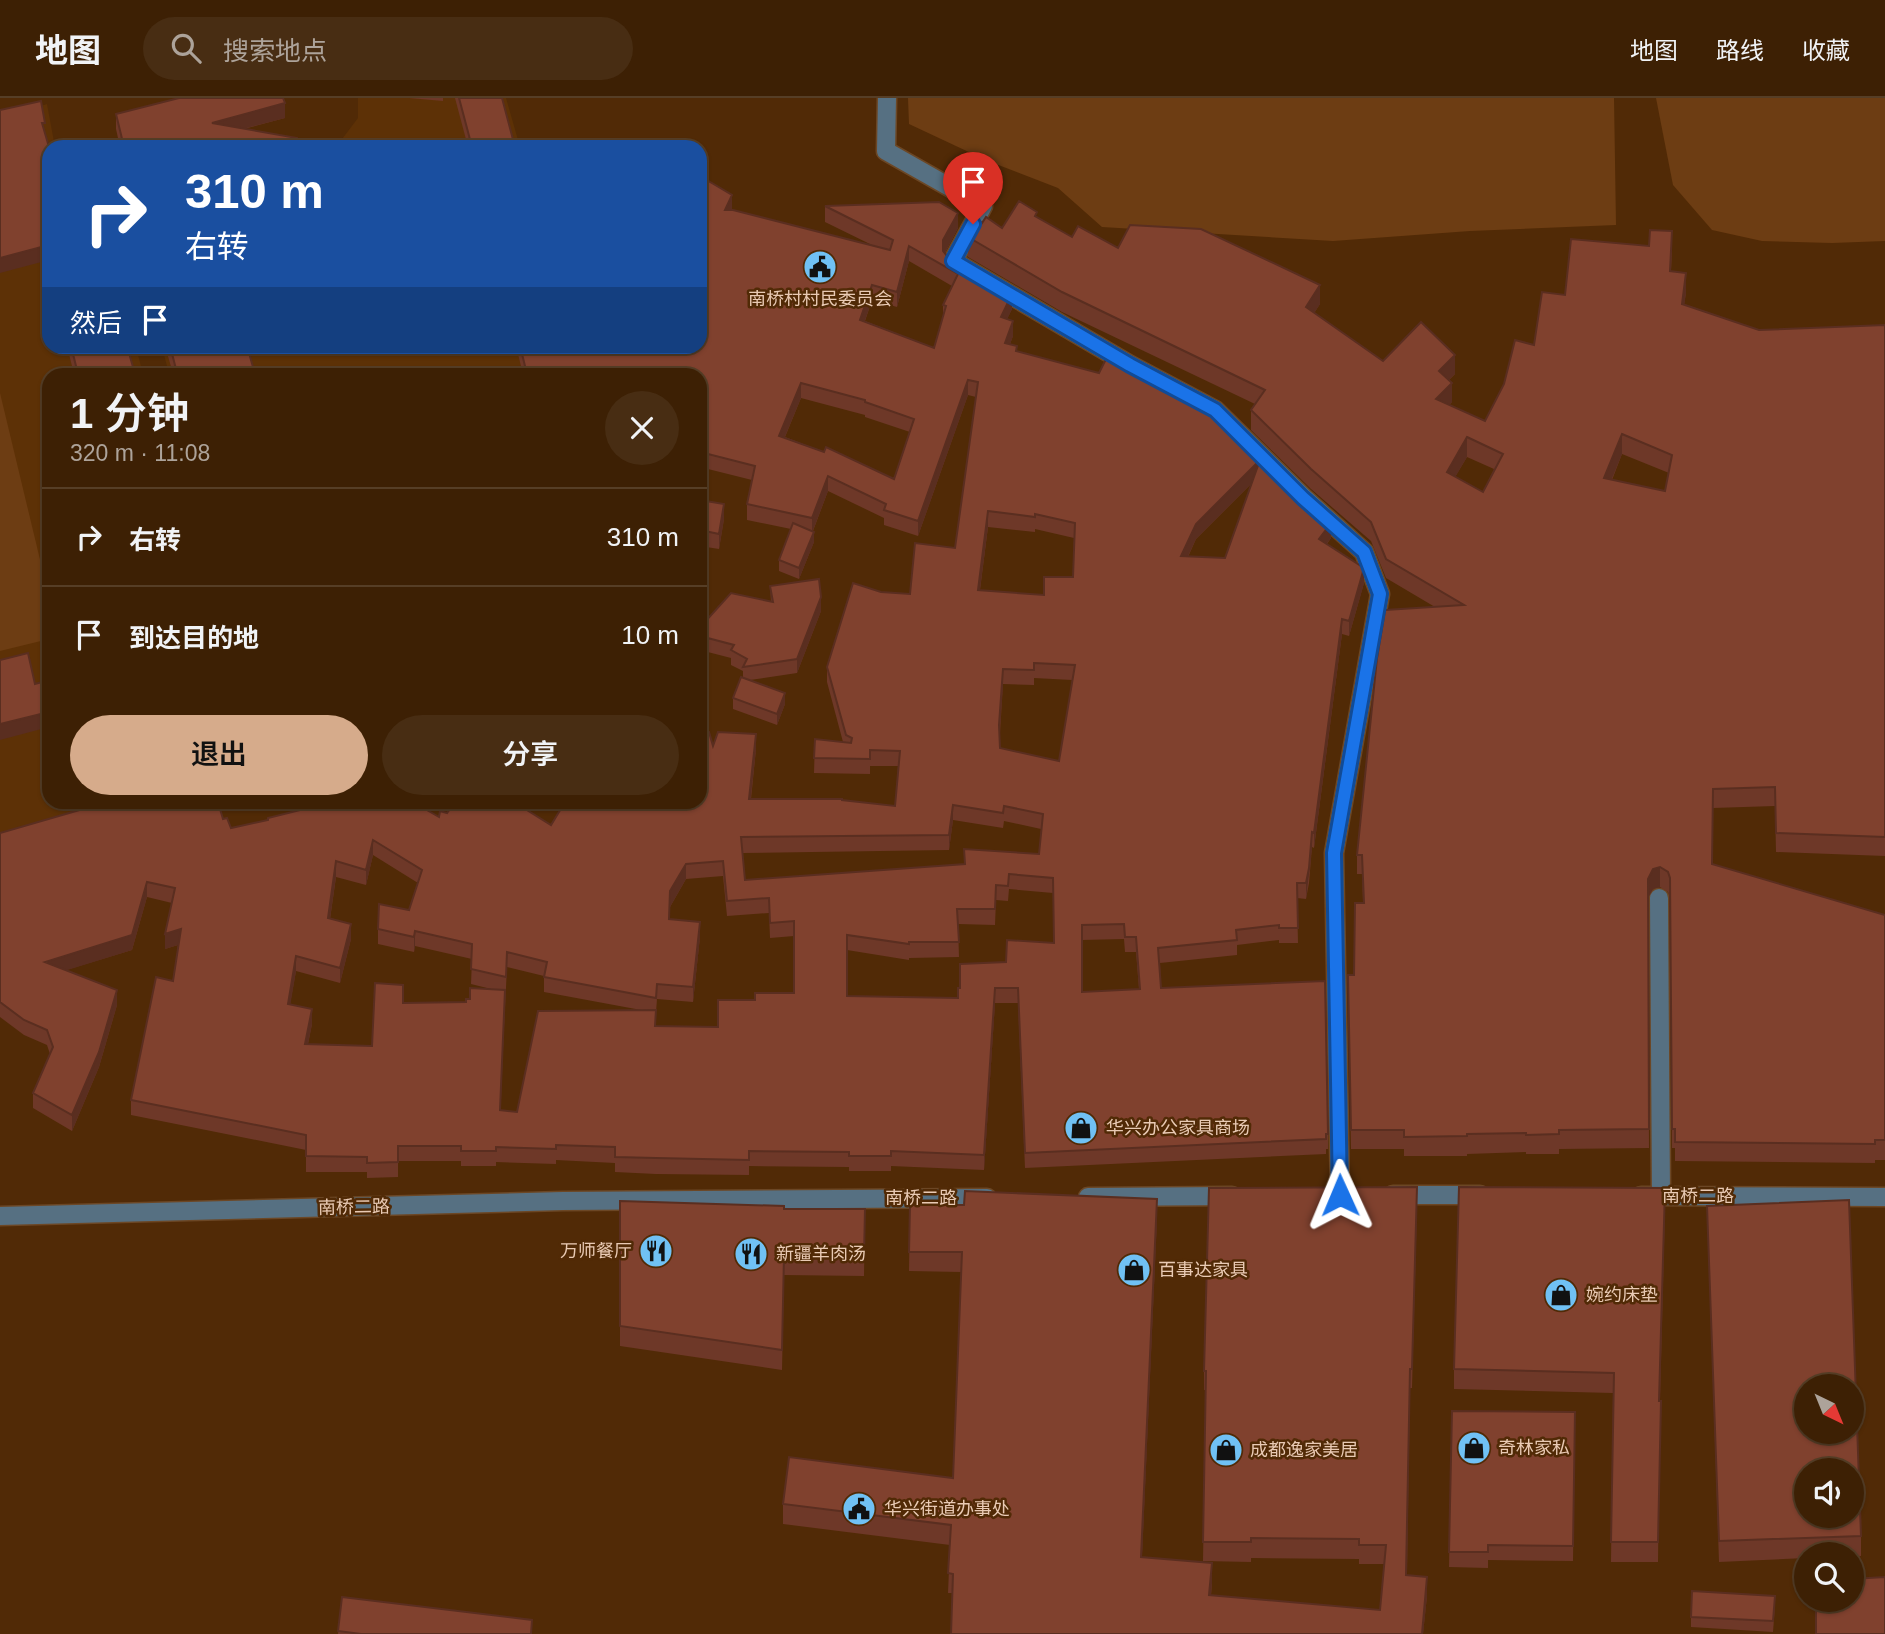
<!DOCTYPE html>
<html lang="zh">
<meta charset="utf-8">
<style>
body{margin:0;font-family:Helvetica,"Noto Sans SC",sans-serif;background:#482d13;color:#f1f3f6;height:100vh;display:flex;flex-direction:column;font-size:26px;white-space:nowrap}
*{box-sizing:border-box;margin:0}
p{font-size:23px;color:#ada39a}
.icon{flex:none;width:38px;height:38px;fill:none;stroke:currentColor;stroke-width:2;stroke-linecap:round;stroke-linejoin:round}
.map{position:relative;flex:1;overflow:hidden}
.details{position:absolute;left:42px;top:270px;width:665px;height:441px;display:flex;flex-direction:column;background:#3d2004;border-radius:21px;box-shadow:0 2px 5px #0004,0 0 0 2px #563e26}
.details>*{flex:none}
.top-card{position:absolute;left:42px;top:42px;width:665px;height:214px;border-radius:21px;box-shadow:0 2px 5px #0004,0 0 0 2px #563e26;background:#1a4fa0;color:#fff;overflow:hidden}
.needle{width:46px;rotate:137deg}
.tools{position:absolute;left:1794px;top:1276px;display:grid;gap:14px}
.tools a{display:grid;place-items:center;width:70px;height:70px;border-radius:50%;background:#3d2004;box-shadow:0 2px 5px #0004,0 0 0 2px #563e26;font-size:35px}
.pin{position:absolute;display:grid;place-items:center;width:60px;height:60px;color:#fff;margin:-72px -30px;border-radius:50% 50% 50% 0;rotate:-45deg;box-shadow:0 0 7px #0007}
.pin .icon{rotate:45deg}
.me{position:absolute;width:77px;margin:-38px;rotate:359deg;stroke-linejoin:round;filter:drop-shadow(0 0 5px #0008)}
.turn{display:flex;align-items:center;gap:24px;height:147px;padding:0 28px;font-size:32px}
.turn .icon{width:91px;height:91px;stroke-width:2.5}
.turn b{display:block;font-size:49px;line-height:60px}
.then{display:flex;align-items:center;height:66px;padding:0 28px;background:#0003;gap:14px;font-size:26px}
.round{display:grid;place-items:center;flex:none;width:74px;height:74px;border-radius:37px;background:#482d13}
.summary{display:flex;align-items:center;justify-content:space-between;height:119px;padding:0 28px}
h1{font-size:42px;font-weight:600;line-height:52px}
.button{display:flex;gap:14px;margin-top:auto;padding:14px 28px}
.button a{flex:1;height:80px;border-radius:42px;background:#d6ab8b;color:#111;font-size:28px;font-weight:600;line-height:80px;text-align:center}
.button a+a{background:#482d13;color:#f1f3f6}
ul{padding:0;list-style:none}
li{display:flex;align-items:center;gap:21px;height:98px;padding:0 28px;border-top:2px solid #563e26}
li div{flex:1}
li b{display:block;font-size:26px}
li em{font-style:normal}
header{display:flex;align-items:center;gap:42px;box-sizing:border-box;height:98px;padding:0 35px;background:#3d2004;border-bottom:2px solid #563e26}
header strong{font-size:33px}
nav{display:flex;gap:38px;margin-inline-start:auto;font-size:24px}
.search{width:490px;height:63px;background:#482d13;display:flex;align-items:center;gap:18px;box-sizing:border-box;padding:0 24px;border-radius:38px;color:#ada39a;font-size:26px}
.map>svg:first-child{display:block}
.built{fill:#5d3106}
.green{fill:#6d3d13}
.lines{fill:none;stroke-linecap:round;stroke-linejoin:round}
.minor-casing{stroke:#6c4725;stroke-width:21}
.minor{stroke:#567082;stroke-width:18}
.wall{fill:#6e3828;fill-rule:evenodd}
.shaded-wall{fill:#5a2e20}
.building{fill:#80412e;stroke:#5a2e20;stroke-width:2;fill-rule:evenodd}
.route-casing{stroke:#114b97;stroke-width:18}
.route{stroke:#1a73e8;stroke-width:12}
.labels{text-anchor:middle;dominant-baseline:central;stroke-width:5;stroke-linejoin:round;paint-order:stroke}
.poi-label{font-size:18px;fill:#e9cab4;stroke:#512a06;text-anchor:start}
.street-label{font-size:18px;fill:#e9cab4;stroke:#512a06}
</style>
<header>
<strong>地图</strong>
<div class="search"><svg class="icon" aria-label="search" viewBox="0 0 24 24"><circle cx="10" cy="10" r="6"/><path d="M15 15l6 6"/></svg>搜索地点</div>
<nav><a>地图</a><a>路线</a><a>收藏</a></nav>
</header>
<div class="map">
<svg width="1885" height="1536" viewBox="0 0 1885 1536">
<rect width="100%" height="100%" fill="#512a06"/>
<g class="built">
<polygon points="358,0 506,0 520,49 336,49 358,20"/>
<polygon points="47,6 55,49 49,49 49,248 136,249 143,276 49,276 49,704 147,704 0,805 0,21"/>
<polygon points="162,249 573,249 581,276 169,276"/>
</g>
<g class="green">
<polygon points="908,0 1614,0 1616,127 1470,133 1333,143 1102,129 1058,90 988,63 909,26"/>
<polygon points="1656,0 1885,0 1885,143 1832,145 1762,143 1712,132 1673,87"/>
<polygon points="0,295 49,499 49,541 0,553"/>
</g>
<g class="lines">
<defs>
<g id="minor">
<polyline points="887,0 886,53 983,108 953,163 1130,267 1215,312 1303,399 1364,454 1380,496 1334,755 1340,1097"/>
<polyline points="1659,800 1661,1098"/>
<polyline points="1393,1097 1480,1097"/>
<polyline points="1641,1098 1885,1099"/>
<polyline points="1088,1099 1232,1098"/>
<polyline points="0,1118 563,1103 987,1100"/>
</g>
</defs>
<use href="#minor" class="minor-casing"/>
<use href="#minor" class="minor"/>
</g>
<g class="wall">
<polygon points="409,0 443,0 443,3"/>
<polygon points="455,0 502,0 515,49 468,49"/>
<polygon points="116,16 285,20 244,31 297,49 120,49 116,31"/>
<path d="M825 108 958 130 945 155 1012 211 1007 221 1013 238 1010 246 1017 253 1099 275 1331 440 1327 446 1364 485 1349 538 1342 536 1314 750 1312 749 1309 785 1306 801 1297 800 1298 845H1279V842L1237 847V857L1160 865 1161 890 1328 1036V1051H1326V1056L1025 1070 1018 905H995L984 1072 891 1068V1073H849V1069L749 1068V1077L656 1076 615 1074V1065L556 1062V1066L496 1064V1068H461V1063H398V1079L367 1080V1074H306V1052L131 1017V1002L173 883 178 847 165 851 172 805 147 799 132 852 66 872 117 907 99 969 72 1033 33 1010V995L50 956 47 947 24 937 0 919V735L96 707 95 704H218L223 721 231 730 439 719 447 715 520 707 551 727 713 648 756 651 751 701 842 702 895 708 898 668H870V676L814 675 815 641 843 644 827 584V569L881 494 910 496 955 450 976 299 968 297 918 438 884 427V420L828 393 813 433 814 444 799 481 779 473V462L791 431 747 422V406L752 382 700 369V276H523L516 248H700L732 112 876 149 825 124ZM909 163 952 188 943 207V218L934 250 865 223 872 202 897 209ZM801 300 865 317V319L910 334 894 381 785 339ZM1252 385 1225 460 1188 459 1196 441ZM988 429 1035 434V431L1074 440 1073 479 1044 497 980 492ZM1034 580 1072 582 1059 663 1000 650V635L1003 586 1034 587ZM953 722 1003 730 1004 723 1041 731 1039 756 964 751V766L745 782 742 755 949 752ZM373 757 418 785 409 812 378 831V846L414 854 415 848 472 861 471 886 495 892 470 901 466 904 403 905 372 948 308 946 312 926 290 906 296 873 340 885 351 841 330 821 336 779 366 787ZM723 778 727 818 769 815 770 840 794 838V895L755 902 718 929 655 928 657 901 693 904 700 839 670 821V809L686 781ZM1009 791 1053 795 1054 845 1006 864 960 890 958 900 847 898V852L909 862V860L959 859 958 826 995 827 996 802 1008 803ZM1124 841 1125 854H1136L1139 891 1082 894V842ZM507 869 544 878V894L641 912 517 1014 500 1012Z"/>
<path d="M1037 119 1072 139 1118 150 1320 206 1314 215 1383 263 1455 276 1449 282 1452 304 1449 307 1485 323 1565 197 1672 152 1671 173 1686 195 1684 206 1759 232 1885 227V758L1776 754 1775 708 1713 710 1712 766 1885 817V1062H1875V1065L1675 1063V1050H1672L1670 800 1668 794 1660 789 1653 791 1648 800 1649 1050 1559 1051V1056H1526V1054L1467 1056V1058H1404V1051H1351L1348 877H1354L1363 805 1362 776H1357V757L1435 509 1386 480 1371 443 1311 391 1251 332V312L1255 306 1062 214 968 159V139L982 125 1002 130ZM1622 356 1669 375 1665 393 1612 382ZM1467 359 1494 371 1483 394 1455 379Z"/>
<polygon points="67,248 127,248 135,276 74,276"/>
<polygon points="165,248 247,248 172,272"/>
<polygon points="700,402 724,421 719,451 700,448"/>
<polygon points="770,488 821,513 797,575 750,582 785,606 777,627 733,611 733,600 743,580 743,573 731,567 731,560 700,552 700,535 771,504"/>
<polygon points="620,1103 784,1111 865,1111 864,1178 784,1177 782,1272 620,1248"/>
<polygon points="910,1107 1157,1120 1142,1459 1212,1485 1211,1498 1380,1512 1384,1466 1359,1466 1359,1461 1251,1460 1251,1464 1203,1463 1206,1292 1204,1292 1204,1273 1417,1109 1412,1290 1410,1290 1407,1477 1427,1498 1423,1536 951,1536 952,1495 948,1495 950,1447 783,1426 783,1406 953,1380 961,1174 909,1173"/>
<polygon points="1707,1108 1861,1438 1861,1458 1852,1459 1852,1456 1806,1456 1806,1460 1719,1464"/>
<polygon points="1665,1110 1660,1303 1658,1464 1611,1464 1613,1295 1454,1291 1454,1271"/>
<polygon points="1452,1313 1575,1314 1573,1463 1488,1462 1488,1470 1449,1469"/>
<polygon points="342,1499 532,1536 338,1536"/>
<polygon points="1775,1508 1773,1534 1691,1529 1691,1519"/>
</g>
<g class="shaded-wall">
<polygon points="285,5 285,20 212,39 212,25"/>
<polygon points="732,97 732,112 725,112"/>
<polygon points="958,115 958,130 943,158 943,142"/>
<polygon points="49,147 49,162 0,175 0,160"/>
<polygon points="909,148 909,163 897,209 897,194"/>
<polygon points="1686,175 1686,195 1682,225 1682,206"/>
<polygon points="872,187 872,202 860,237 860,222"/>
<polygon points="1320,187 1320,206 1306,228 1306,209"/>
<polygon points="1012,196 1012,211 1001,234 1001,219"/>
<polygon points="1013,223 1013,238 1005,260 1005,245"/>
<polygon points="1455,257 1455,276 1439,292 1439,273"/>
<polygon points="968,282 968,297 918,438 918,423"/>
<polygon points="801,285 801,300 779,353 779,338"/>
<polygon points="1452,285 1452,304 1436,321 1436,301"/>
<polygon points="1622,336 1622,356 1604,400 1604,380"/>
<polygon points="1467,339 1467,359 1447,393 1447,374"/>
<polygon points="1260,362 1260,377 1196,441 1181,473 1181,458 1196,426"/>
<polygon points="828,378 828,393 812,435 812,420"/>
<polygon points="724,406 724,421 719,451 719,436"/>
<polygon points="988,413 988,429 978,507 978,492"/>
<polygon points="1331,425 1331,440 1319,456 1319,441"/>
<polygon points="814,434 814,444 799,481 799,470"/>
<polygon points="1364,470 1364,485 1349,538 1349,523"/>
<polygon points="821,499 821,513 797,575 797,561"/>
<polygon points="1342,521 1342,536 1314,750 1314,735"/>
<polygon points="1003,571 1003,586 999,642 999,627"/>
<polygon points="785,595 785,606 777,627 777,616"/>
<polygon points="49,614 49,629 0,642 0,626"/>
<polygon points="756,636 756,651 749,716 749,701"/>
<polygon points="953,707 953,722 949,752 949,737"/>
<polygon points="1312,734 1312,749 1306,801 1306,785"/>
<polygon points="373,742 373,757 366,787 366,772"/>
<polygon points="336,763 336,779 328,835 328,820"/>
<polygon points="686,766 686,781 670,809 669,836 670,793"/>
<polygon points="1660,769 1660,789 1653,791 1648,800 1648,781 1653,771"/>
<polygon points="147,784 147,799 132,852 45,879 45,864"/>
<polygon points="700,824 700,839 693,904 693,889"/>
<polygon points="351,826 351,841 340,885 340,870"/>
<polygon points="181,831 181,846 165,851 165,836"/>
<polygon points="415,833 415,848 414,854 414,839"/>
<polygon points="296,858 296,873 288,921 288,906"/>
<polygon points="995,890 995,905 984,1072 984,1057"/>
<polygon points="117,892 117,907 99,969 72,1033 72,1017"/>
<polygon points="505,892 505,907 500,1027 500,1012"/>
<polygon points="312,911 312,926 305,961 305,946"/>
<polygon points="1157,1101 1157,1120 1141,1479 1141,1459"/>
<polygon points="1212,1465 1212,1485 1209,1517 1209,1497"/>
<polygon points="1427,1479 1427,1498 1423,1536 1422,1536"/>
</g>
<g class="building">
<polygon points="179,0 283,0 285,5 212,25 297,40 296,49 124,49 116,16"/>
<polygon points="459,0 502,0 515,49 472,49"/>
<polygon points="41,3 45,25 42,25 49,49 49,147 0,160 0,12"/>
<path d="M700 78 732 97 725 112H733L890 152 893 142 825 108 939 104 958 115 943 142V153L947 158 1012 196 1001 219 1013 223 1005 245 1017 248 1016 253 1099 275 1108 257 1192 306 1195 303 1235 340 1238 336 1295 392 1331 425 1319 441 1364 470 1349 523 1342 521 1314 735 1312 734 1309 770 1306 785H1297L1298 830H1279V827L1236 832 1237 842 1158 850 1161 890 1325 883 1328 1036H1326V1041L1025 1055 1018 890H995L984 1057 891 1053V1058H849V1054L749 1053V1062L656 1060 615 1059V1049L556 1047V1051L496 1049V1053H461V1048H398V1064L367 1065V1059L306 1058V1037L131 1002 156 879 173 883 181 831 165 836 175 790 147 784 132 837 45 864 117 892 99 954 72 1017 33 995 53 949 47 932 24 922 0 904V735L100 706 99 704H218L223 721 227 720 231 730 268 722V720L332 704H413L439 719 440 713 447 715 455 704H514L551 727 565 704H700V633L709 634 713 648 718 634 756 636 749 701H842V702L895 708 900 653 870 652V661L814 660 815 641 851 645 852 640 846 637 827 569 853 485 881 494 910 496 915 445 955 450 978 284 968 282 918 423 884 412 886 406 828 378 812 420 747 406 755 368 700 354V276H527L520 248H700ZM909 148 958 176 943 207 946 208 934 250 860 222 872 187 897 194ZM801 285 865 302V304L914 321 894 381 826 349 824 354 779 338ZM1260 362 1225 460 1181 458 1196 426ZM988 413 1035 419V416L1075 425 1073 479H1044V497L978 492ZM1034 565 1075 567 1059 663 1000 650 999 627 1003 571 1034 572ZM953 707 1003 715 1004 708 1043 716 1039 756 964 751 965 766 745 782 741 739 949 737ZM373 742 422 772 409 812 379 806 378 831 414 839 415 833 472 846 471 871 506 879 507 854 547 864 544 879 656 900 657 886 693 889 700 824 669 821 670 793 686 766 723 763 727 803 769 800 770 825 794 823V895H755V902H718V929L655 928 656 912 538 913 517 1014 500 1012 505 892 470 890V901H466V904L403 905V887L375 885 372 948 305 946 312 911 288 906 296 858 340 870 351 826 328 820 336 763 366 772ZM1009 776 1053 780 1054 845 1007 842 1006 864 960 866V890H958V900L847 898V837L909 846V844H959L957 811H995L996 787 1008 788ZM1124 826 1125 839H1136L1140 891 1082 894V827Z"/>
<path d="M1019 103 1037 114 1035 118 1072 139 1078 128 1118 150 1130 127 1201 131 1320 187 1306 209 1383 263 1421 224 1455 257 1439 273 1452 285 1436 301 1485 323 1504 286 1515 242 1534 247 1542 194 1565 197 1571 141 1649 148 1650 132 1672 133 1670 173 1686 175 1682 206 1759 232 1885 227V739L1776 735 1775 689 1713 691 1712 766 1885 817V1042H1875V1046L1675 1044V1031H1672L1670 780 1668 774 1660 769 1653 771 1648 781 1649 1031 1559 1032V1036L1526 1037V1035L1467 1036V1038L1404 1039V1032H1351L1348 877H1354L1355 805H1364L1362 757H1357L1377 560 1385 512 1464 507 1386 461 1371 424 1311 371 1251 312 1265 292 1062 194 968 139 978 122 982 125 986 119 1002 130ZM1622 336 1672 357 1665 393 1604 380ZM1467 339 1503 356 1483 394 1447 374Z"/>
<polygon points="71,248 127,248 135,276 78,276"/>
<polygon points="170,248 247,248 255,276 152,276 176,271"/>
<polygon points="700,402 724,406 719,436 700,432"/>
<polygon points="793,425 814,434 799,470 779,462"/>
<polygon points="819,481 821,499 797,561 743,569 747,561 731,552 734,547 700,538 703,526 731,495 773,504 770,488"/>
<polygon points="28,555 35,586 49,582 49,614 0,626 0,562"/>
<polygon points="741,579 785,595 777,616 733,600"/>
<polygon points="1417,1089 1412,1271 1410,1271 1406,1477 1427,1479 1422,1536 951,1536 953,1476 948,1475 951,1427 783,1406 789,1359 953,1380 962,1154 909,1154 910,1107 964,1107 965,1093 1157,1101 1141,1459 1212,1465 1209,1497 1380,1512 1386,1447 1359,1447 1359,1441 1251,1440 1251,1444 1203,1444 1206,1273 1204,1273 1209,1090"/>
<polygon points="1459,1089 1665,1090 1659,1303 1661,1303 1658,1444 1611,1444 1614,1275 1454,1271"/>
<path d="M1849 1102 1861 1438 1719 1443 1707 1108ZM1806 1288H1852V1334H1806ZM1806 1372H1852V1418H1806Z"/>
<polygon points="620,1103 784,1108 784,1111 865,1111 864,1158 784,1157 782,1252 620,1228"/>
<polygon points="1452,1313 1575,1314 1573,1448 1488,1447 1488,1454 1449,1454"/>
<polygon points="1885,1479 1885,1536 1816,1536 1816,1502 1852,1502 1852,1481"/>
<polygon points="1692,1493 1775,1498 1773,1523 1691,1519"/>
<polygon points="342,1499 532,1522 531,1536 361,1536 338,1533"/>
</g>
<g class="lines">
<defs>
<polyline id="route" points="973,126 953,163 1130,267 1215,312 1303,400 1364,454 1380,496 1334,755 1340,1097"/>
</defs>
<use href="#route" class="route-casing"/>
<use href="#route" class="route"/>
</g>
<defs>
<symbol id="civic-disc" viewBox="-11 -11 22 22"><circle r="9.5" fill="#70c1f4" stroke="#512a06"/><path d="M-.6-6.5H3V-4.5H.6V-3L4-1V1h2V6H-6V1h2V-1L-.6-3ZM-1.2 2.5V6h2.4V2.5Z" fill="#111"/></symbol>
<symbol id="shop-disc" viewBox="-11 -11 22 22"><circle r="9.5" fill="#70c1f4" stroke="#512a06"/><path d="M-5-2.5h2.3a2.7 3.5 0 0 1 5.4 0H5L5.5 6h-11ZM-1.5-2.5h3a1.5 2.3 0 0 0-3 0Z" fill="#111"/></symbol>
<symbol id="restaurant-disc" viewBox="-11 -11 22 22"><circle r="9.5" fill="#70c1f4" stroke="#512a06"/><path d="M-5-6h1v4h1v-4h1v4h1v-4h1v5L-1.5 .5V6h-2V.5L-5-1ZM5-6V6H3V1.5H1.5Q1.5-4 5-6Z" fill="#111"/></symbol>
</defs>
<g fill-rule="evenodd">
<use href="#civic-disc" x="801" y="150" width="38" height="38"/>
<use href="#shop-disc" x="1062" y="1011" width="38" height="38"/>
<use href="#restaurant-disc" x="637" y="1134" width="38" height="38"/>
<use href="#restaurant-disc" x="732" y="1137" width="38" height="38"/>
<use href="#shop-disc" x="1115" y="1153" width="38" height="38"/>
<use href="#shop-disc" x="1542" y="1178" width="38" height="38"/>
<use href="#shop-disc" x="1455" y="1331" width="38" height="38"/>
<use href="#shop-disc" x="1207" y="1333" width="38" height="38"/>
<use href="#civic-disc" x="840" y="1392" width="38" height="38"/>
</g>
<g class="labels">
<g class="poi-label">
<text x="820" y="201" text-anchor="middle">南桥村村民委员会</text>
<text x="1106" y="1030">华兴办公家具商场</text>
<text x="632" y="1153" text-anchor="end">万师餐厅</text>
<text x="776" y="1156">新疆羊肉汤</text>
<text x="1158" y="1172">百事达家具</text>
<text x="1586" y="1197">婉约床垫</text>
<text x="1498" y="1350">奇林家私</text>
<text x="1250" y="1352">成都逸家美居</text>
<text x="884" y="1411">华兴街道办事处</text>
</g>
<g class="street-label">
<text x="1698" y="1098">南桥二路</text>
<text x="921" y="1100">南桥二路</text>
<text transform="translate(354 1109) rotate(-1)">南桥二路</text>
</g>
</g>
</svg>
<div class="tools">
<a><svg class="needle" viewBox="-14 -14 28 28"><path d="M0-13l5 13h-10z" fill="#e53935"/><path d="M0 13l5-13h-10z" fill="#ada39a"/></svg></a>
<a><svg class="icon" aria-label="sound" viewBox="0 0 24 24"><path d="M4 9h4l5-4v14l-5-4H4zM17 9q2 3 0 6"/></svg></a>
<a><svg class="icon" aria-label="search" viewBox="0 0 24 24"><circle cx="10" cy="10" r="6"/><path d="M15 15l6 6"/></svg></a>
</div>
<div class="pin" style="left:973px;top:126px;background:#d93025"><svg class="icon" aria-label="arrive" viewBox="0 0 24 24"><path d="M6 21V4h12l-3 4 3 4H6"/></svg></div>
<svg class="me" style="left:1340px;top:1097px" viewBox="-20 -20 40 40"><path d="M0-17L14 15 0 8-14 15z" fill="#1a73e8" stroke="#fff" stroke-width="4"/></svg>
<div class="top-card">
<div class="turn"><svg class="icon" aria-label="right" viewBox="0 0 24 24"><path d="M7 20v-9h11M14 6l5 5-5 5"/></svg><div><b>310 m</b>右转</div></div>
<div class="then">然后<svg class="icon" aria-label="arrive" viewBox="0 0 24 24"><path d="M6 21V4h12l-3 4 3 4H6"/></svg></div>
</div>
<section class="details">
<div class="summary"><div><h1>1 分钟</h1><p>320 m · 11:08</p></div><a class="round"><svg class="icon" aria-label="close" viewBox="0 0 24 24"><path d="M6 6l12 12M18 6L6 18"/></svg></a></div>
<ul>
<li><svg class="icon" aria-label="right" viewBox="0 0 24 24"><path d="M7 20v-9h11M14 6l5 5-5 5"/></svg><div><b>右转</b></div><em>310 m</em></li>
<li><svg class="icon" aria-label="arrive" viewBox="0 0 24 24"><path d="M6 21V4h12l-3 4 3 4H6"/></svg><div><b>到达目的地</b></div><em>10 m</em></li>
</ul>
<div class="button"><a>退出</a><a>分享</a></div>
</section>
</div>
